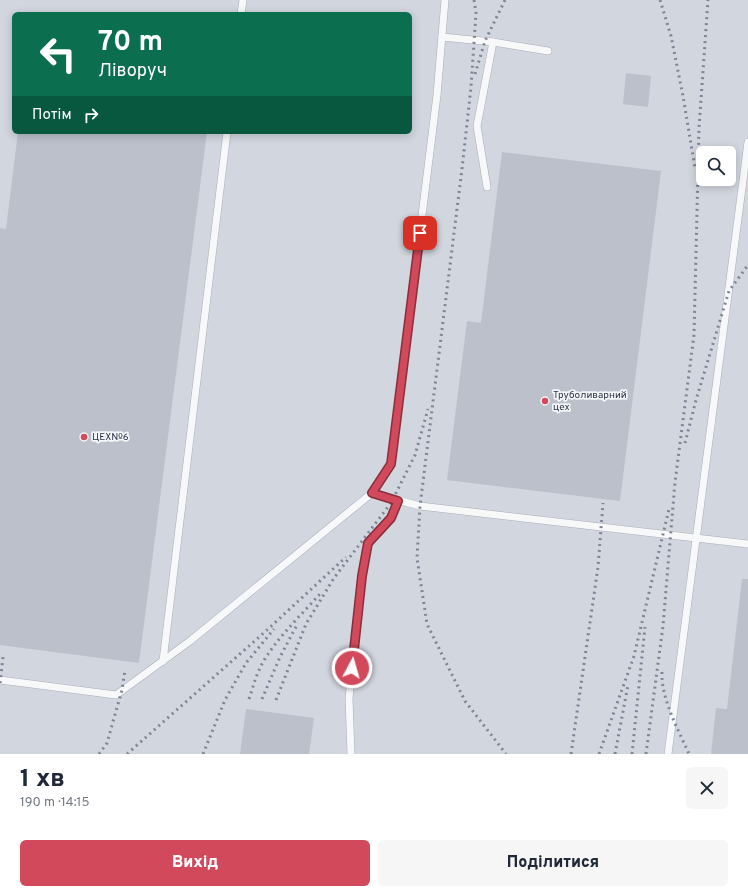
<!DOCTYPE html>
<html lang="uk">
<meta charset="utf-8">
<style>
body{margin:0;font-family:Overpass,sans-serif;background:#f6f6f7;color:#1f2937;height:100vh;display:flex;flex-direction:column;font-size:15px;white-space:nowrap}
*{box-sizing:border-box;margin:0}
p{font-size:13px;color:#747a83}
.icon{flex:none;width:22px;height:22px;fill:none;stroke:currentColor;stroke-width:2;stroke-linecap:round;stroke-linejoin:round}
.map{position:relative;height:754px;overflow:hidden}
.side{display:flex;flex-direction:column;background:#fff;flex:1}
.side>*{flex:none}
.guide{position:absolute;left:12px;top:12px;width:400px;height:122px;border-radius:6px;box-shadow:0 2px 10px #0003;background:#0b6e4f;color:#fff;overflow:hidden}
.buttons{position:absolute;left:696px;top:146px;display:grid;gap:8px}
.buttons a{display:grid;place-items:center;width:40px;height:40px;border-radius:6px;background:#fff;box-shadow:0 2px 10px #0003;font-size:20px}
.pin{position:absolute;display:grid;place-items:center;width:34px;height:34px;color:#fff;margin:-17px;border-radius:8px;box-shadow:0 2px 6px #0006}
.me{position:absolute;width:44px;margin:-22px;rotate:6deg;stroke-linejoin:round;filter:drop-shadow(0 0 3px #0008)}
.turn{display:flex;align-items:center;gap:14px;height:84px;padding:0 20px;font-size:18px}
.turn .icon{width:52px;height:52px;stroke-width:2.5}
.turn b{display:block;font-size:28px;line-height:34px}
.then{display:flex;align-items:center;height:38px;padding:0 20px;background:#0003;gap:8px;font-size:15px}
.round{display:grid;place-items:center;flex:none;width:42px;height:42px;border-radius:6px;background:#f6f6f7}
.head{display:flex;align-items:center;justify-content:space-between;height:68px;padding:0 20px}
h1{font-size:24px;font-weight:800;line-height:30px}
.button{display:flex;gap:8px;margin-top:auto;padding:8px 20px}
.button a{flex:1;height:46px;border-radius:6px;background:#d1495b;color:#fff;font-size:16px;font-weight:800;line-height:46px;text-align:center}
.button a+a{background:#f6f6f7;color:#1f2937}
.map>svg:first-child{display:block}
.built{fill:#d2d6de;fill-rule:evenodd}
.building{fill:#bbc0ca}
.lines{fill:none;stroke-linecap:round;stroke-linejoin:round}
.service-casing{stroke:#a9aeb7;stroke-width:8}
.service{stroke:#f7f8fa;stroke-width:7}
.rail{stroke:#7d8696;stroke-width:3;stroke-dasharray:2 4;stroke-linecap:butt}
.route-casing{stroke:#882f3b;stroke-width:10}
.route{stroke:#d1495b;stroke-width:7}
.poi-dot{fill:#d1495b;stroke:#f4f6f9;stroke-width:1.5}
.labels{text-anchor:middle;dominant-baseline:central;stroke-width:3.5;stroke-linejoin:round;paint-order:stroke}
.poi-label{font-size:10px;fill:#2b3445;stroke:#f4f6f9;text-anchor:start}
</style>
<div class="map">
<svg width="748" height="754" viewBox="0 0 748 754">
<rect width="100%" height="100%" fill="#e4e7ec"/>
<path class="built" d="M0 0H748V754H0ZM14 14H410V132H14ZM703 153H729V179H703Z"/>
<g class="building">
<polygon points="626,73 651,76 648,107 623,104"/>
<polygon points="18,132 207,132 139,663 0,645 0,228 6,229"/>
<polygon points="502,152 661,171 620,501 447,480 467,321 481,323"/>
<polygon points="742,579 748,579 748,754 711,754 716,708 727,709"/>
<polygon points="246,709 314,718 309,754 240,754"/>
</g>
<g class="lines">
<defs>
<g id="service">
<polyline points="241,14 243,0"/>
<polyline points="442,37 493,42 548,51"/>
<polyline points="487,187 477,126 493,42"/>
<polyline points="372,493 420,506 748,544"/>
<polyline points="163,661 227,132"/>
<polyline points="0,680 116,695 190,641 372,493 391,464 437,95 445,0"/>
<polyline points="351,754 349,698 362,576 368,543 391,518 398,501"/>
<polyline points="668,754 748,142"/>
</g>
</defs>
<use href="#service" class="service-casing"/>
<use href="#service" class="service"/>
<g class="rail">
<polyline points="474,0 476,13 471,87 462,169 420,506 417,558 427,624 465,701 506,754"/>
<polyline points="660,0 671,36 683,96 695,168"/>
<polyline points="475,74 485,41 505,0"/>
<polyline points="685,443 696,400 729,291 748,265"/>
<path d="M662 672C661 699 678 729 689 754"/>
<polyline points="0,683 3,657"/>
<path d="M249 699C253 687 256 675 262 664 275 640 301 615 320 594"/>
<polyline points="262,699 280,657 298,623"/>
<polyline points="276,700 306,624 334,578 391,503 415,455 428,409"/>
<polyline points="99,754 107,743 122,690 125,670"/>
<polyline points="127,754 267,630 346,557"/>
<polyline points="203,754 225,700 246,663 274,629"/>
<polyline points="571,754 598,567 603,503"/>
<polyline points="599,754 634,656 669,509"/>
<polyline points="615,754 628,685"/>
<polyline points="632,754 645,627"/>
<polyline points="646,754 663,626 675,482 694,335 699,128 708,0"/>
</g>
</g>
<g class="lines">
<defs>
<polyline id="route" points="352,668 362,576 368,543 391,518 398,501 372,493 391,464 420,233"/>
</defs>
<use href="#route" class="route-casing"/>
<use href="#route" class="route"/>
</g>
<g class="poi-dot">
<circle cx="545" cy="401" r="4"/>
<circle cx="84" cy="437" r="4"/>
</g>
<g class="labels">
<g class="poi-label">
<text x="553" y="395">Труболиварний<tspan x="553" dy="12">цех</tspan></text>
<text x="92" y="437">ЦЕХ№6</text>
</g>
</g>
</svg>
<div class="buttons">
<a><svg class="icon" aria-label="search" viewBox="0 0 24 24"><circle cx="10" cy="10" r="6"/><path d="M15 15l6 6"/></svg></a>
</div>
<div class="pin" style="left:420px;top:233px;background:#d93025"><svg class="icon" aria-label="arrive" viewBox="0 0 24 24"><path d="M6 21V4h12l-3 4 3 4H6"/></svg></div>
<svg class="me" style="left:352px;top:668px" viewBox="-20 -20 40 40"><circle r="17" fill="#d1495b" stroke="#fff" stroke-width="3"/><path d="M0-11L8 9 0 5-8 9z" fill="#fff"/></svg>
<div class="guide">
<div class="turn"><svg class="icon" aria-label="left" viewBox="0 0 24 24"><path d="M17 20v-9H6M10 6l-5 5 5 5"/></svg><div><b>70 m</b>Ліворуч</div></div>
<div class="then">Потім<svg class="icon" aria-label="right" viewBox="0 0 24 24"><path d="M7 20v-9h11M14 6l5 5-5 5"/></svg></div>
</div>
</div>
<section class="side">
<div class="head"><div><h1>1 хв</h1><p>190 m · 14:15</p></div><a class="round"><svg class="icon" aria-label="close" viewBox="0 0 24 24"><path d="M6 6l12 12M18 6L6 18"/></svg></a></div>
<div class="button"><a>Вихід</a><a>Поділитися</a></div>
</section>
